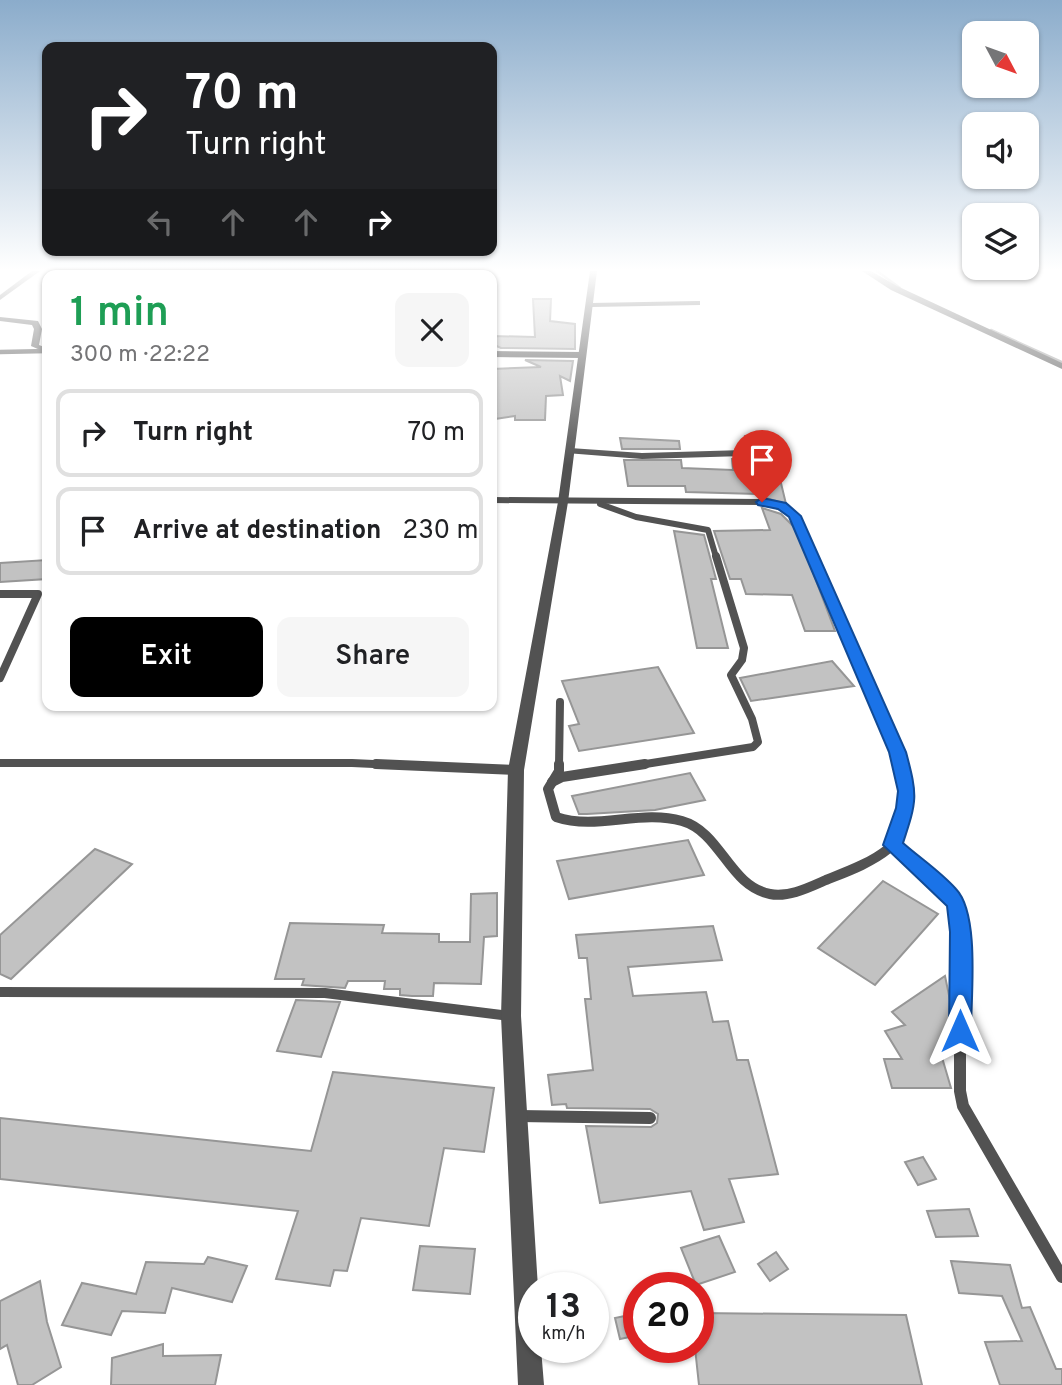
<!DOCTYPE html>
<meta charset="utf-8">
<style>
body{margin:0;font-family:Overpass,sans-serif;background:#f6f6f6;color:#202124;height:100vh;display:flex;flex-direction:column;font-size:26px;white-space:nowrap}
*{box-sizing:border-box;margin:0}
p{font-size:23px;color:#757577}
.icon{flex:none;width:38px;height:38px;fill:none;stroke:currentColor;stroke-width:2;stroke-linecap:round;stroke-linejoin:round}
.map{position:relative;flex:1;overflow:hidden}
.drawer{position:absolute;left:42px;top:270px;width:455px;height:441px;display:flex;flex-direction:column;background:#fff;border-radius:14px;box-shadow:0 2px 5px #0004}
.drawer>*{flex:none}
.hud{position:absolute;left:42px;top:42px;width:455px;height:214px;border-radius:14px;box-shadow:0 2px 5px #0004;background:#202124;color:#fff;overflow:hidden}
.needle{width:46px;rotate:131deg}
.buttons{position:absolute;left:962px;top:21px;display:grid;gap:14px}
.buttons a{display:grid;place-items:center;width:77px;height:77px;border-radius:14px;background:#fff;box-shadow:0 2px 5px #0004;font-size:35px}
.speed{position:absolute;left:518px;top:1272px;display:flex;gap:14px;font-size:35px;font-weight:700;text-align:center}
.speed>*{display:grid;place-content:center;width:91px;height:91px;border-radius:50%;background:#fff;box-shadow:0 2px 5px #0004;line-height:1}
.speed small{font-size:18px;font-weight:400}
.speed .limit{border:10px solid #d22;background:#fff;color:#111}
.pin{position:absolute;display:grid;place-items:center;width:60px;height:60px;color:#fff;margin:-72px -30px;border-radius:50% 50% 50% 0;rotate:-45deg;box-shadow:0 0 7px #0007}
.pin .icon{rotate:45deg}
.me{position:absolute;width:77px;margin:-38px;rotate:0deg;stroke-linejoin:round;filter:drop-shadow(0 0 5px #0008)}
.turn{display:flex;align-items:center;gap:24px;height:147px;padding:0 28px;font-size:32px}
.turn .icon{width:91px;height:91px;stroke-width:2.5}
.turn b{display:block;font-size:49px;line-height:60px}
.lanes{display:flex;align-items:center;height:66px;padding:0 28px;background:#0003;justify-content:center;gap:35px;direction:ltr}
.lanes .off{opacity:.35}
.round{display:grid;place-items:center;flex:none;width:74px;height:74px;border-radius:14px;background:#f6f6f6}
.overview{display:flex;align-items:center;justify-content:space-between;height:119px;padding:0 28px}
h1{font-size:42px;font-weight:600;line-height:52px;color:#1e9e55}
.cta{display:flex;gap:14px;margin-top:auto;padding:14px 28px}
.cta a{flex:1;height:80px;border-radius:14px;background:#000;color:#fff;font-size:28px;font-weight:600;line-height:80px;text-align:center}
.cta a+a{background:#f6f6f6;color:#202124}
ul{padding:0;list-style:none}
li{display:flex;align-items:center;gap:21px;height:88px;margin:0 14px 10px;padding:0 14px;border:4px solid #e0e0e0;border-radius:14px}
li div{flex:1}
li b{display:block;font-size:26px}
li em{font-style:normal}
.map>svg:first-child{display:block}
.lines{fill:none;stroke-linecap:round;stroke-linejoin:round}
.stream{stroke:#a0a0a0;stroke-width:2.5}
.building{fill:#c2c2c2;stroke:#969696;stroke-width:2}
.service-far4{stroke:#525252;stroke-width:4.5}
.service-far3{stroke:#525252;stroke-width:6}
.service-far2{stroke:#525252;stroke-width:8}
.service-far1{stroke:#525252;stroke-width:10}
.service{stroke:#525252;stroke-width:12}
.minor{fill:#525252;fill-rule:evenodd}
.tertiary{fill:#525252;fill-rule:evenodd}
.route{fill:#1a73e8;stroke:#114b97;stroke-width:2}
</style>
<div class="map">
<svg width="1062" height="1385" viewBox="0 0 1062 1385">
<rect width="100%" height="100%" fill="#fff"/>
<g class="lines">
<g class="stream">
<polyline points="877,271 900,288"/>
<polyline points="991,330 1062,362"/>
</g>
</g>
<g class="building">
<polygon points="533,299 551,299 550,321 575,324 575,349 501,348 492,344 492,336 535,337"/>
<polygon points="525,360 573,361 570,381 560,376 563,395 546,396 545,420 515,420 515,416 495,419 496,414 492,414 492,369 541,367"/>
<polygon points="745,436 770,437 786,504 759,496 758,494 686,492 685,486 628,486 624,460 681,460 682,468 733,470 732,459 744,459 751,454 747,449"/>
<polygon points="620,438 679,441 680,449 622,449"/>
<polygon points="762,508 781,514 797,530 835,631 805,631 792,595 746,594 741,579 730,579 714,531 770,530"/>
<polygon points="674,531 704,535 716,579 711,579 728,648 697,648"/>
<polygon points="47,560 47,579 0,582 0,563"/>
<polygon points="832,661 854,686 751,701 740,678"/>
<polygon points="658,667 694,733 579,751 569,726 579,724 562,681"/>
<polygon points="690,773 705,800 655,810 587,814 579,814 572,796"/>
<polygon points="688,840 704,875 569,899 557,861"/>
<polygon points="95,849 132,864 11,979 0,974 0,935"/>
<polygon points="883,881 938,914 875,985 818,948"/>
<polygon points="497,893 497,936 484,937 481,984 434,983 433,996 412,996 400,995 400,989 384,989 385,981 348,981 345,988 302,985 304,979 275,979 290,923 384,925 382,933 439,934 439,942 470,942 471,894"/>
<polygon points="713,926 722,960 628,967 633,996 706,992 713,1022 728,1021 737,1060 748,1060 778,1174 729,1179 744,1222 704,1230 691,1191 600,1203 586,1126 651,1127 657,1123 658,1114 650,1109 567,1108 566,1104 552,1105 548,1075 593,1070 585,999 591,999 587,958 579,958 576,935"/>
<polygon points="945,976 951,1005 949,1055 941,1054 951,1088 892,1088 884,1059 902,1059 885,1031 905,1025 892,1012"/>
<polygon points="296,1000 340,1002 321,1057 277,1051"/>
<polygon points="333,1072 494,1088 484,1152 444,1148 429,1226 361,1218 347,1271 334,1270 330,1286 276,1279 298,1211 0,1179 0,1118 311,1151"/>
<polygon points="923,1157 936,1179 918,1185 905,1162"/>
<polygon points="969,1209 978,1236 936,1237 927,1211"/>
<polygon points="719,1236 735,1272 696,1285 681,1248"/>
<polygon points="420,1246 475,1249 470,1294 413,1290"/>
<polygon points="776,1252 788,1269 770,1281 758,1264"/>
<polygon points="208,1257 247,1266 232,1302 172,1288 165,1313 122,1311 111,1335 62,1325 82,1283 136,1294 146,1262 204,1264"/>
<polygon points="951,1261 1010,1265 1022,1308 1030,1307 1056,1369 1062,1369 1062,1385 1000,1385 985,1342 1022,1341 1002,1296 959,1293"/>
<polygon points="40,1281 47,1322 61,1367 32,1385 18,1385 7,1345 0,1349 0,1301"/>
<polygon points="639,1313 639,1335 620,1339 615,1318"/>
<polygon points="698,1313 906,1315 922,1385 699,1385 695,1348 698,1348"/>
<polygon points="163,1344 163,1356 221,1355 215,1385 111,1385 112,1358"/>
</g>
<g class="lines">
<polyline class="service-far4" points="0,352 47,351"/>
<g class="service-far3">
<path d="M492 500 762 502C798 509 802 525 814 557"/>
<polyline points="600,504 636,517 708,530 716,557"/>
</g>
<g class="service-far2">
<polyline points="814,556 902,766"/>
<polyline points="0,594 38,594 0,678"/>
<polyline points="0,763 352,763 417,766"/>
<polyline points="559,766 560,702"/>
<polyline points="633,766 753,747 758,742 752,719 731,675 742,660 744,648 716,556"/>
</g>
<g class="service-far1">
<polyline points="376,764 516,770"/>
<path d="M559 764V771L548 789 556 817C597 831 640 809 682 821 721 832 729 886 770 894 788 898 810 887 826 880 846 872 871 863 888 849 909 830 910 789 902 764"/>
<polyline points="552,782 562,777 645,764"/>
<path d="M893 845 951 895C968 925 960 999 960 1036"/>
<polyline points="0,992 325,993 510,1016"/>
</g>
<g class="service">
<polyline points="960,1034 960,1091 963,1106 1062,1277"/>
<polyline points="519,1116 650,1118"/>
</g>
<g class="minor">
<polygon points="32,271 40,271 0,300 0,295"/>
<polygon points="862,271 871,271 897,286 1062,363 1062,369 891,290"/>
<polygon points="697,301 700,301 700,305 591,307 587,305 591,303"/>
<polygon points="0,317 38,321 42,329 39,345 47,348 47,353 31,346 34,329 32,325 0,321"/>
<polygon points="492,351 582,352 586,355 582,358 492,357"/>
<polygon points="570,448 642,453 744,450 749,453 744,456 642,459 566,453 565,451"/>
</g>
<polygon class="tertiary" points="590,271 597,271 568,502 524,770 521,1016 538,1288 534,1288 534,1348 541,1348 544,1385 518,1385 501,1016 508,770 558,502"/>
</g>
<linearGradient id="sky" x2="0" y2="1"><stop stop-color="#8baccb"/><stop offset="0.58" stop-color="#fff"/><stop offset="1" stop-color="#fff" stop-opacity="0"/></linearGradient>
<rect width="1062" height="465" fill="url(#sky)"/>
<path class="route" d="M762 498 786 503 801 516 906 752C918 797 917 800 903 843 920 858 941 872 956 889 980 914 971 997 971 1031L968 1038 960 1041 952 1038 949 1031 950 932 947 906 883 845 896 808 898 791 889 752 789 517 778 509 758 505 756 502Z"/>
</svg>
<div class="buttons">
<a><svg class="needle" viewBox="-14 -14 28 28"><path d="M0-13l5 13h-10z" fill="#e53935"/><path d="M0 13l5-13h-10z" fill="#757577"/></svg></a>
<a><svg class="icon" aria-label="sound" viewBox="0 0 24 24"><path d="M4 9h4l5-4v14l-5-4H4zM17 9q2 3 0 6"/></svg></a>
<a><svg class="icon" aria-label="layers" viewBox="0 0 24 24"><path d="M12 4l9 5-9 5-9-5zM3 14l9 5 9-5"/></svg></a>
</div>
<div class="speed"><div>13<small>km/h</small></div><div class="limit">20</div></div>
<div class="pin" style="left:762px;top:502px;background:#d93025"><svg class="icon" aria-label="arrive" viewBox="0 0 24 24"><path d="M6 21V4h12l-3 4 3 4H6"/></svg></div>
<svg class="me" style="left:960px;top:1031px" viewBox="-20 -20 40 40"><path d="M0-17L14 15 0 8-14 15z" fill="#1a73e8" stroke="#fff" stroke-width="4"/></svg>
<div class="hud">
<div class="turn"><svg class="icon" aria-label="right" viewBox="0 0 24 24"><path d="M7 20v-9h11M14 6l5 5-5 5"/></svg><div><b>70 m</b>Turn right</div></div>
<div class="lanes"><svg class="icon off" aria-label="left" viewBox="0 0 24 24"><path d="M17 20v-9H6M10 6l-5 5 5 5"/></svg><svg class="icon off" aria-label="ahead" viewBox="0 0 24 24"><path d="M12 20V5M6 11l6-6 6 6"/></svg><svg class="icon off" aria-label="ahead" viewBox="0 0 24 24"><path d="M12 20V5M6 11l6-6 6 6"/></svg><svg class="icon" aria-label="right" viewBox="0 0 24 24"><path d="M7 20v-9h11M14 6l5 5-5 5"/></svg></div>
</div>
<section class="drawer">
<div class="overview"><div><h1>1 min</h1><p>300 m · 22:22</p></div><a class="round"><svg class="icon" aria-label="close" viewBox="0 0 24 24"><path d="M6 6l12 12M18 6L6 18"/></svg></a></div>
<ul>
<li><svg class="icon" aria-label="right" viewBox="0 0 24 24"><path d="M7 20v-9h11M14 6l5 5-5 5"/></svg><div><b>Turn right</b></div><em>70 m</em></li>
<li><svg class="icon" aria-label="arrive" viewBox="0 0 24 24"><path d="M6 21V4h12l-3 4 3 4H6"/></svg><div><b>Arrive at destination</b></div><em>230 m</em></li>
</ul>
<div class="cta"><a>Exit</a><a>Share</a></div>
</section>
</div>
